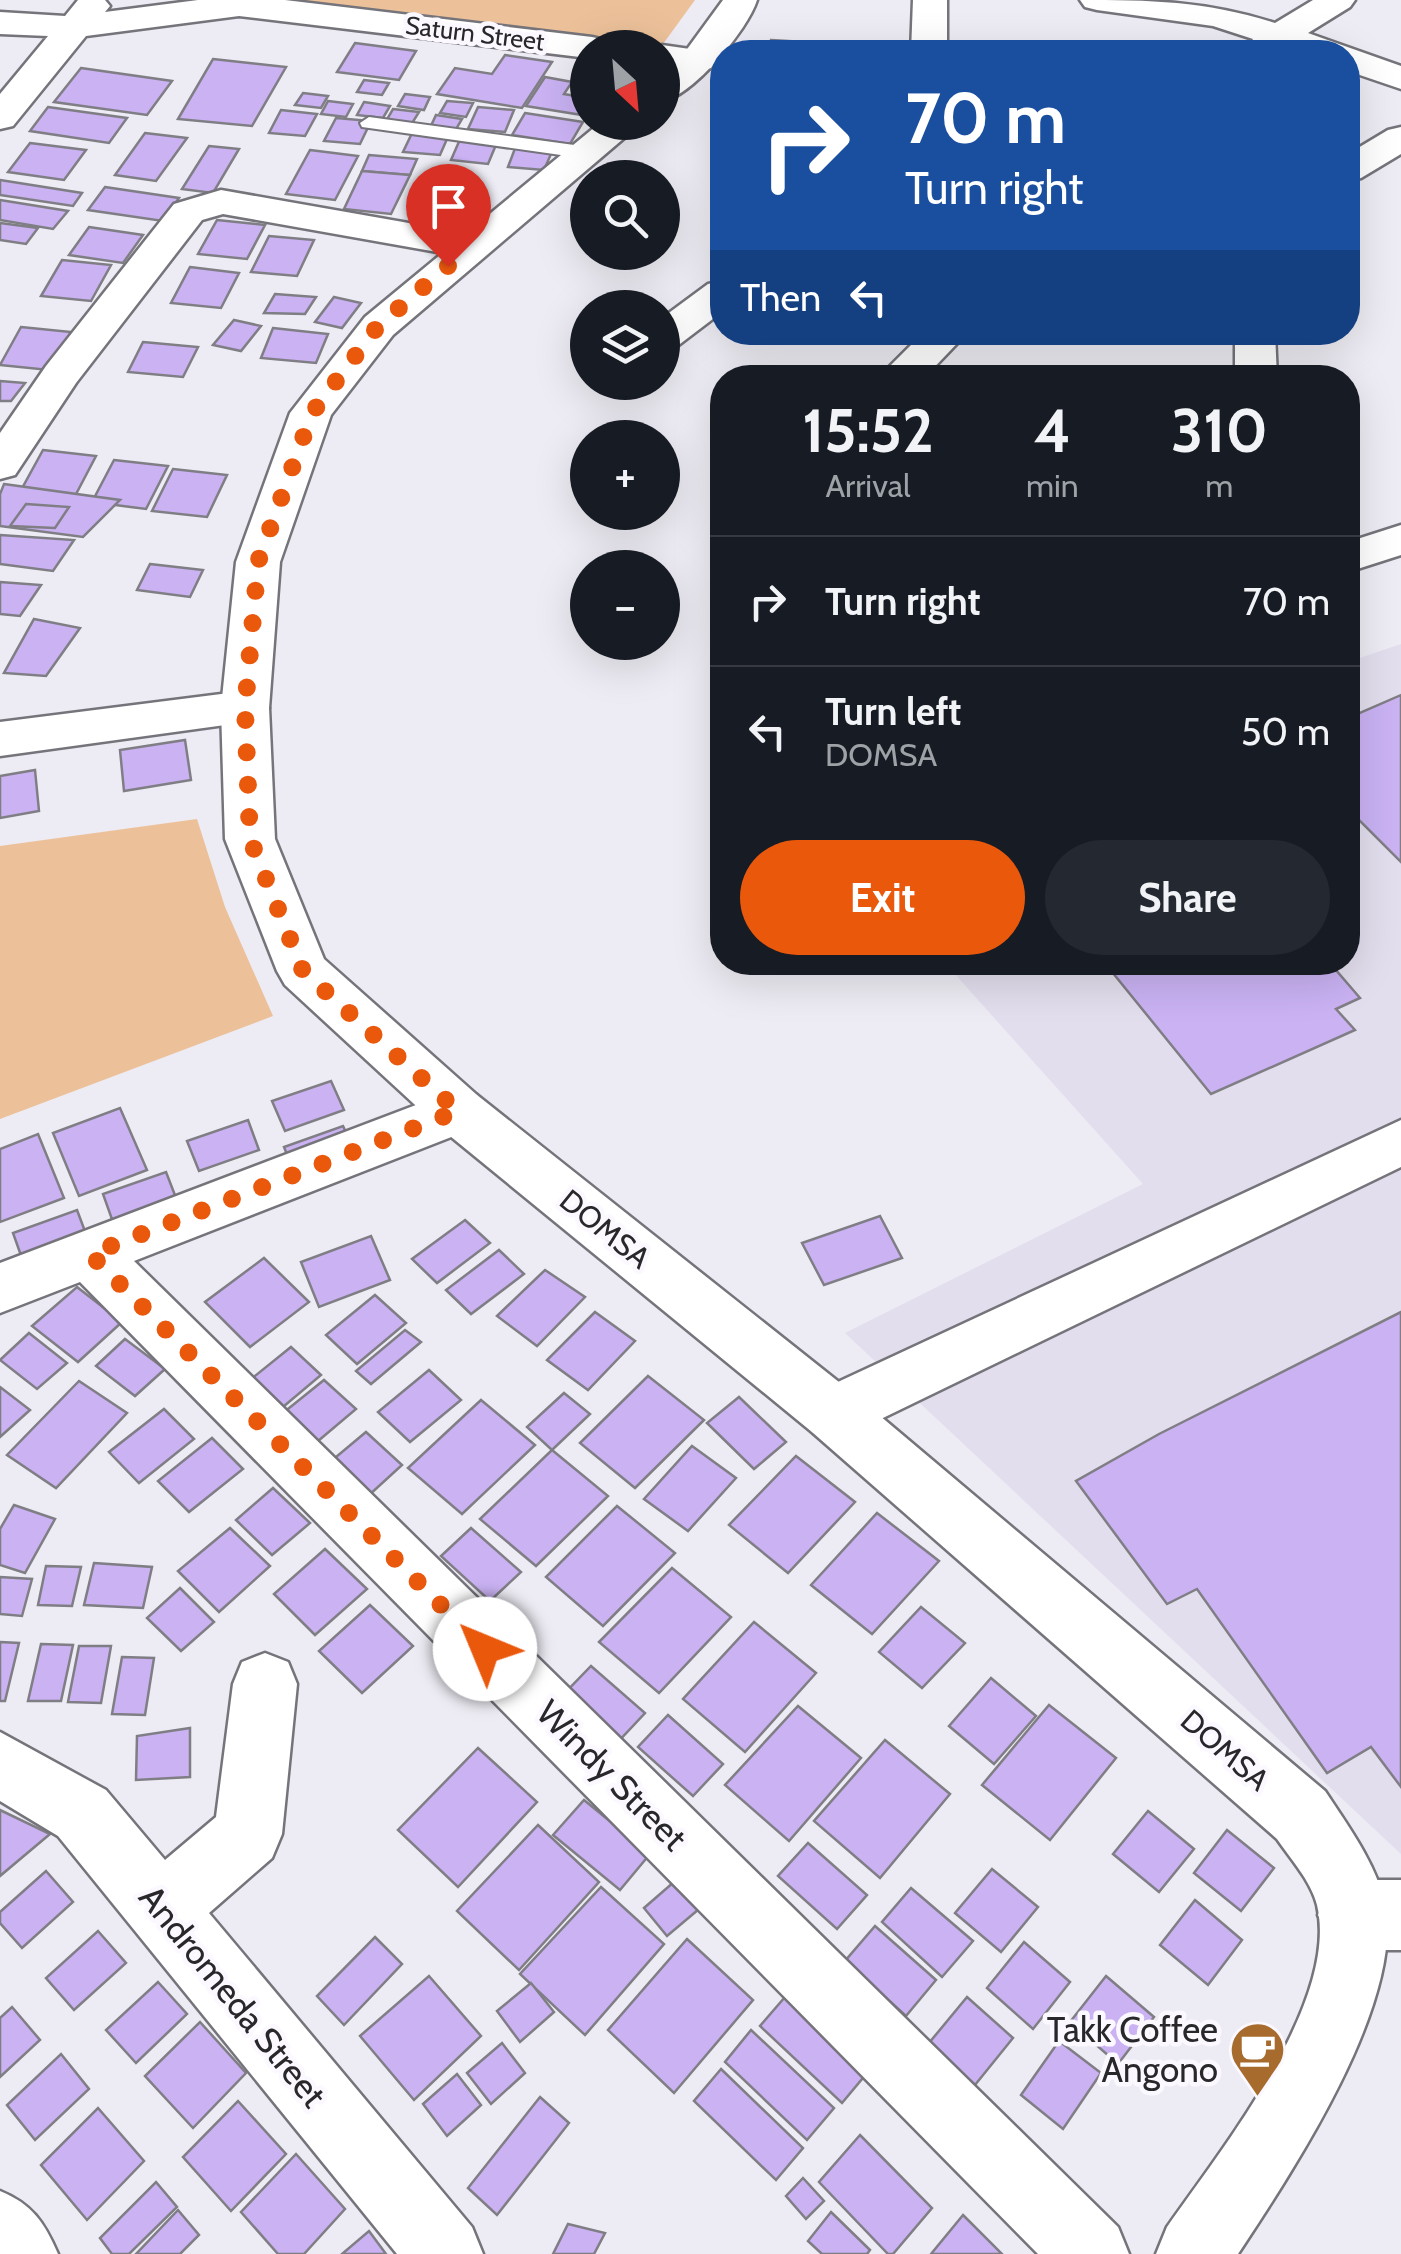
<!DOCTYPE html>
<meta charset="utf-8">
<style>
body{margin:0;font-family:Cabin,sans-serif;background:#242831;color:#f1f3f6;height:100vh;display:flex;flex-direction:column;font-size:38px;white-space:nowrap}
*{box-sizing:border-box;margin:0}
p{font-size:32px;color:#9ea1a6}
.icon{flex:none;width:55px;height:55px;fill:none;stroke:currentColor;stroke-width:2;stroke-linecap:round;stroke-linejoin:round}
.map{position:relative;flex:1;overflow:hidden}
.panel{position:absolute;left:710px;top:365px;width:650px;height:610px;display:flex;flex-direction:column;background:#171b24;border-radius:40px;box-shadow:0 10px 40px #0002}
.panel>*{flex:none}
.banner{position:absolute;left:710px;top:40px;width:650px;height:305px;border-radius:40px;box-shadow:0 10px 40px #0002;background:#1a4fa0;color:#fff;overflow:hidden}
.needle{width:65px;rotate:154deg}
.fabs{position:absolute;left:570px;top:30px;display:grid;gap:20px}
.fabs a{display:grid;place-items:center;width:110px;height:110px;border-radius:50%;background:#171b24;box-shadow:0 10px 40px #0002;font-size:50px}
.pin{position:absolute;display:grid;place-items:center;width:85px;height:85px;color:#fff;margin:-102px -42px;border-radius:50% 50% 50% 0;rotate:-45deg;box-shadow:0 0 10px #0007}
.pin .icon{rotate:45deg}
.me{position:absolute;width:110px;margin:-55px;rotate:315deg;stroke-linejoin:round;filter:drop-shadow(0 0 8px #0008)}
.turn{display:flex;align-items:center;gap:35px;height:210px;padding:0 30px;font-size:45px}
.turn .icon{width:130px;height:130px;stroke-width:2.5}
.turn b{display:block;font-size:70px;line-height:85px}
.then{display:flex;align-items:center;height:95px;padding:0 30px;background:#0003;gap:20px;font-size:38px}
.eta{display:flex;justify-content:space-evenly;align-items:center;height:170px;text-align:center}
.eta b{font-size:60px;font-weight:700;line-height:70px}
.cta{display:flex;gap:20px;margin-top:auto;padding:20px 30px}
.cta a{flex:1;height:115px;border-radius:60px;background:#ea580c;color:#fff;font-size:40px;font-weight:700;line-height:115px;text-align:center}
.cta a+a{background:#242831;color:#f1f3f6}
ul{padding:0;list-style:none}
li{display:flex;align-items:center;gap:30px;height:130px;padding:0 30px;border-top:2px solid #363941}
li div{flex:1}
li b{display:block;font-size:38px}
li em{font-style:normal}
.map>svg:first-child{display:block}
.built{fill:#e3deed}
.green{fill:#ecc19a}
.building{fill:#cab2f3;stroke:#807e85;stroke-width:2.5}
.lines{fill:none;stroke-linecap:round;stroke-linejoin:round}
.service-casing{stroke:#76747b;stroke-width:4}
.minor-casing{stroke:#76747b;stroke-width:5}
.tertiary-casing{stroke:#76747b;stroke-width:5}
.secondary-casing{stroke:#76747b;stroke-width:5}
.service{fill:#fff;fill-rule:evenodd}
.minor{fill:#fff;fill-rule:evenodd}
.tertiary{fill:#fff;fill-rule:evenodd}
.secondary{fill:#fff;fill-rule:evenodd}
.route{stroke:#ea580c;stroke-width:18;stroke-dasharray:0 32.4}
.labels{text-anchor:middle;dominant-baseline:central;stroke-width:9;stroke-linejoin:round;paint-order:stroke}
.far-street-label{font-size:25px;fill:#28272a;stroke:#fbf8ff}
.street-label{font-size:30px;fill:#28272a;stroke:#fbf8ff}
.near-street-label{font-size:35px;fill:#28272a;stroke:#fbf8ff}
.near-poi-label{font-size:35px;fill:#28272a;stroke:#fbf8ff;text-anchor:end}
</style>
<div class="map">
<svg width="1401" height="2254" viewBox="0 0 1401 2254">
<rect width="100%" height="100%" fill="#edebf3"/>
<polygon class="built" points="1401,644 1401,1854 845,1333 1143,1184 945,963 1348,962 1348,662"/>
<g class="green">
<polygon points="282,0 695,0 663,44"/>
<polygon points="197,819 225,907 273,1016 0,1119 0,846"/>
</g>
<g class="building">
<polygon points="771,40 838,44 836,52 768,52"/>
<polygon points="355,43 416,51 399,80 337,72"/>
<polygon points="505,55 552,62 522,108 437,94 455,68 492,74"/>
<polygon points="213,59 286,67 252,126 178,119"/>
<polygon points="81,68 172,81 147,115 54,102"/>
<polygon points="545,77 572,82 564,94 588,98 588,116 526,106"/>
<polygon points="364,80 389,83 382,95 357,92"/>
<polygon points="303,93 328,96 321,108 295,105"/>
<polygon points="405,94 430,97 424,110 398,106"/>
<polygon points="328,101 353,104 346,117 321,114"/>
<polygon points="447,101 473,103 466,117 440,113"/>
<polygon points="364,102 390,106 383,118 357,115"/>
<polygon points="48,107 127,118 109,143 30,131"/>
<polygon points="478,107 514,110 505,132 468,129"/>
<polygon points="393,109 419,112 411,125 386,121"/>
<polygon points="281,110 317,114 305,136 269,133"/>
<polygon points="525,113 583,122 570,144 512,135"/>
<polygon points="436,115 462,119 455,131 430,128"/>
<polygon points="336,118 371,121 360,144 324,141"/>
<polygon points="414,129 450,132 440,155 403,152"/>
<polygon points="145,133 187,138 156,181 115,175"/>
<polygon points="461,137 498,140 488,164 451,160"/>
<polygon points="30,143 86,150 64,180 8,172"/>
<polygon points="517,143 554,147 544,170 508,167"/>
<polygon points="209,146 239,149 213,193 182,189"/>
<polygon points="310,150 358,156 335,200 286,194"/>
<polygon points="369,155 417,159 410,175 362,171"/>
<polygon points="362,171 410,175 391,214 344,209"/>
<polygon points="0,180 82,193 73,206 0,195"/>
<polygon points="105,187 179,198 163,221 88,210"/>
<polygon points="0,200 68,211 53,229 0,220"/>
<polygon points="217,220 265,225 247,259 198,254"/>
<polygon points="0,223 38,228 26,244 0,240"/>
<polygon points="89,227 143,235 123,263 69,255"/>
<polygon points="269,236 314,240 297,276 251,272"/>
<polygon points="62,260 111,265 91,301 41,296"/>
<polygon points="190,267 239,273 221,308 171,303"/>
<polygon points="275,294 316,297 305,314 264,313"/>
<polygon points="334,297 361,303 342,328 315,322"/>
<polygon points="234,320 261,326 241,351 213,345"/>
<polygon points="21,327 71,332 49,370 0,365"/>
<polygon points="273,328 328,334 316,363 261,358"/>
<polygon points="143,342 198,347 183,377 128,372"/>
<polygon points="0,381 25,383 11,401 0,401"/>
<polygon points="43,450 96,456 74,498 20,492"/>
<polygon points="114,460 168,466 146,509 92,502"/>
<polygon points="173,469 227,475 207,517 152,511"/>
<polygon points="4,484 120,500 83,537 0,526 0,494"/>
<polygon points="26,504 69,507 55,528 10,526"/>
<polygon points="0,535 74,540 53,571 0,564"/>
<polygon points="150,564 203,570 190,597 137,590"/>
<polygon points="0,582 41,585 20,616 0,614"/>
<polygon points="34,619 80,628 46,676 4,673"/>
<polygon points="1401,695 1401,862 1348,809 1348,718"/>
<polygon points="185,740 191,780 124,791 120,750"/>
<polygon points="35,770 39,811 0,818 0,776"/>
<polygon points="1104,962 1329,962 1360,998 1336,1009 1355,1030 1211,1094"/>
<polygon points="331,1081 344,1110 285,1131 272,1101"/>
<polygon points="120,1108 147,1170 79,1196 53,1133"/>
<polygon points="248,1120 259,1150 199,1171 187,1141"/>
<polygon points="343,1126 357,1156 296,1177 284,1147"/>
<polygon points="38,1134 64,1198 0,1222 0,1149"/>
<polygon points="166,1172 178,1203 114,1225 103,1194"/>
<polygon points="77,1210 89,1242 24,1264 13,1233"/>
<polygon points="880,1216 902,1258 824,1285 802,1243"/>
<polygon points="465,1220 490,1243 437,1283 412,1259"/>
<polygon points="371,1236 390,1280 319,1307 301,1262"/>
<polygon points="499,1250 524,1274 471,1314 446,1290"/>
<polygon points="264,1258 309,1302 250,1347 205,1302"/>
<polygon points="545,1270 585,1297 537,1346 497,1316"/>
<polygon points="77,1287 122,1322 78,1362 32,1326"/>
<polygon points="375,1295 406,1323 357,1364 326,1335"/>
<polygon points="595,1312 635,1341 588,1390 547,1360"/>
<polygon points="1401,1312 1401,1787 1371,1747 1327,1773 1197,1589 1167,1604 1076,1481 1159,1434"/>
<polygon points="405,1330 421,1342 371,1384 356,1371"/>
<polygon points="29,1333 67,1363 37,1389 0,1360"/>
<polygon points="125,1339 165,1369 135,1396 96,1366"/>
<polygon points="291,1347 321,1375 271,1417 240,1388"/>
<polygon points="429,1370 461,1400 410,1442 378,1412"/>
<polygon points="648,1376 704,1420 635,1488 580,1443"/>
<polygon points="324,1380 356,1409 305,1452 273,1421"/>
<polygon points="79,1381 127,1413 56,1488 7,1455"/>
<polygon points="0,1387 30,1410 0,1437"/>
<polygon points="564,1393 590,1414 552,1450 527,1427"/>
<polygon points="739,1397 786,1442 754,1469 707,1423"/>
<polygon points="481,1400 535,1445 462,1514 408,1468"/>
<polygon points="164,1409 194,1439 139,1483 109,1452"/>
<polygon points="366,1432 402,1465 367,1497 330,1462"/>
<polygon points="212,1438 243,1469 189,1512 158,1481"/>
<polygon points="692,1446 736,1478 688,1531 644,1499"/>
<polygon points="552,1450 608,1496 536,1566 480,1519"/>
<polygon points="796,1456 855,1502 788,1573 729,1525"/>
<polygon points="273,1488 310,1523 272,1555 236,1520"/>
<polygon points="14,1505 55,1519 25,1573 0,1565 0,1529"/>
<polygon points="617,1506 675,1553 603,1626 546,1577"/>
<polygon points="877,1513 939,1561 872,1634 811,1585"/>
<polygon points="230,1528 270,1566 219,1612 178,1571"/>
<polygon points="471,1528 521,1572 490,1601 441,1556"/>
<polygon points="325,1549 367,1589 315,1635 274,1594"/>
<polygon points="94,1563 152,1567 143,1608 84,1605"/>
<polygon points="46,1566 81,1567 72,1606 38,1605"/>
<polygon points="672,1568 731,1617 659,1693 599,1642"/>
<polygon points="0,1577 32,1579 22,1616 0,1614"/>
<polygon points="180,1588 214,1622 181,1651 147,1618"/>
<polygon points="370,1605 413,1646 362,1693 319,1651"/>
<polygon points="921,1607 965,1643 922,1688 879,1652"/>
<polygon points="754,1622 816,1673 745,1752 683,1699"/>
<polygon points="0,1642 19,1643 5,1701 0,1701"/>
<polygon points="41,1644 73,1645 61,1701 28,1701"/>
<polygon points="79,1646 111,1646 101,1703 68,1702"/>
<polygon points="122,1657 154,1658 145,1715 112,1714"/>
<polygon points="591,1666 645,1713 615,1745 561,1697"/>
<polygon points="991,1678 1036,1716 994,1764 949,1726"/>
<polygon points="1049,1705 1116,1758 1050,1840 982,1785"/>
<polygon points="798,1706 861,1758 789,1841 725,1785"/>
<polygon points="668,1715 723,1764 693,1796 638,1747"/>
<polygon points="190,1728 190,1777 136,1780 137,1736"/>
<polygon points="885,1740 950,1794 880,1878 814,1821"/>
<polygon points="478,1748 537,1802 458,1887 398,1830"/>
<polygon points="584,1800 650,1854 620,1890 553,1835"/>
<polygon points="0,1810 50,1834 0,1876"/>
<polygon points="1148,1811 1194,1849 1159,1892 1113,1854"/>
<polygon points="538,1825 599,1882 519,1970 457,1911"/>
<polygon points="1227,1830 1274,1868 1241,1911 1194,1873"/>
<polygon points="808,1843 867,1895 837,1929 778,1876"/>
<polygon points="992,1869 1038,1907 1001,1952 955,1913"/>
<polygon points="46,1871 73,1902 22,1948 0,1923 0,1912"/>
<polygon points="675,1881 699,1909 667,1936 644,1908"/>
<polygon points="601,1887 664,1944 585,2035 520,1974"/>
<polygon points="911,1888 973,1941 942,1977 882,1922"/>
<polygon points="1195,1900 1242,1940 1208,1985 1160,1945"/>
<polygon points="875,1926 936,1980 906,2016 845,1961"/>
<polygon points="98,1931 126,1963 74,2010 46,1978"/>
<polygon points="375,1937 402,1964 344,2025 317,1996"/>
<polygon points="687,1939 753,2000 674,2093 608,2030"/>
<polygon points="1024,1942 1070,1982 1033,2029 987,1988"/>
<polygon points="429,1976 481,2036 414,2100 360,2036"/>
<polygon points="1106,1976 1154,2017 1118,2064 1070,2022"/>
<polygon points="158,1982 187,2014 136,2063 106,2030"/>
<polygon points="531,1983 554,2012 520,2042 497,2011"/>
<polygon points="785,1997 867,2073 842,2103 760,2026"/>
<polygon points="967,1997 1013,2038 975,2085 929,2043"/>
<polygon points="12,2007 40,2040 0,2077 0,2018"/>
<polygon points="200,2022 246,2073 193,2128 145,2076"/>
<polygon points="751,2030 834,2108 807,2140 725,2062"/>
<polygon points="1059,2041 1101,2073 1063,2129 1021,2095"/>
<polygon points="502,2043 525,2073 491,2104 467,2073"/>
<polygon points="61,2054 89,2089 35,2140 7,2105"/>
<polygon points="721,2069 803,2148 776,2180 694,2101"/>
<polygon points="457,2074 481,2105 447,2136 423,2104"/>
<polygon points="540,2097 569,2123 497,2215 468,2188"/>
<polygon points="238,2101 286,2154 231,2211 183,2157"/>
<polygon points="98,2108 144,2161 87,2220 41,2165"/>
<polygon points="860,2135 932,2208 893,2254 888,2254 819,2182"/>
<polygon points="296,2154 345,2209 304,2254 278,2254 241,2212"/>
<polygon points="803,2178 824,2201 806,2219 786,2196"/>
<polygon points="156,2182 177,2207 129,2254 112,2254 100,2238"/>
<polygon points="178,2210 199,2235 180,2254 136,2254"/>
<polygon points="831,2212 870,2250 867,2254 822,2254 808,2241"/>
<polygon points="963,2215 1002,2254 931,2254"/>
<polygon points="568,2224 605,2233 594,2254 553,2254"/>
<polygon points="369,2231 386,2254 342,2254"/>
</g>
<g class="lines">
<defs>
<polygon id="service" points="369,117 589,147 598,153 589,159 362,127 360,123"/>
<g id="minor">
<polygon points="78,0 105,0 110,6 105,12 198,0 285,0 592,37 605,40 610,48 588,48 588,58 239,16 86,36 13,126 0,129 0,94 48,36 0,34 0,12 65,16"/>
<polygon points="913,0 947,0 947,52 911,52"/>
<path d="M1080 0C1151 0 1206 1 1275 23L1313 0H1355L1350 7 1308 33 1401 66V89L1348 71V52L1285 49 1244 52 1253 39 1213 26 1097 10 1085 7Z"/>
<polygon points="662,45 711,52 716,60 711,68 698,71 662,67 662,48 653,48"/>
<polygon points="1401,127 1401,154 1361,178 1348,181 1348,154 1388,130"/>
<polygon points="221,190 471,234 485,238 491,246 485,254 471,258 223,214 202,220 76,383 15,475 0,479 0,433 46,366 174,204"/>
<polygon points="722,281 722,312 676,347 662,350 662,318 708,284"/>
<polygon points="924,332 968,332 924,378 878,378"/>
<polygon points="1235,332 1275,332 1277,378 1235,378"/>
<polygon points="1401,525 1401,555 1348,572 1348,542"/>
<polygon points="245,691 262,696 269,708 262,720 0,756 0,722"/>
<polygon points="458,1089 477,1095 485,1111 477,1127 134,1261 1118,2227 1129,2254 1038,2254 80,1282 0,1313 0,1263"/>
<polygon points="1401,1120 1401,1167 854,1432 833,1440 812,1432 803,1413 812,1394"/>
<polygon points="265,1653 288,1662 297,1684 282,1834 272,1858 209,1913 472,2227 483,2254 397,2254 58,1836 0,1801 0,1732 106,1790 165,1860 216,1817 233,1684 242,1662"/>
<path d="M0 2191C32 2204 44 2222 58 2254H0Z"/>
</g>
<polygon id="tertiary" points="1353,1880 1401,1880 1401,1950 1353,1950 1329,1939 1318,1915 1329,1891"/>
<g id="secondary">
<path d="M723 0H757C747 31 694 94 662 102V72L685 52Z"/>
<path d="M601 122H643L393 335 331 415 280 562 269 708 275 839 324 959 477 1095 854 1394 1325 1791C1349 1827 1376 1864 1386 1906 1401 2009 1292 2172 1238 2254H1156L1167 2227C1220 2151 1340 2002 1317 1905 1311 1881 1290 1858 1277 1839L812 1432 439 1127 285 985 277 971 225 839 221 708 236 562 290 413 365 317Z"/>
</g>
</defs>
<use href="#service" class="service-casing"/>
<use href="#minor" class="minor-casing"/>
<use href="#tertiary" class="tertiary-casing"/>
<use href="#secondary" class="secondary-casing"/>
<use href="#service" class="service"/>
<use href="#minor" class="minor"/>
<use href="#tertiary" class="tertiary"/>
<use href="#secondary" class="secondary"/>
</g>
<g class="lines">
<polyline class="route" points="448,266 378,326 312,413 258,562 245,708 250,839 303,971 458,1111 90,1254 485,1649"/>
</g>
<defs>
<symbol id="cafe-pin" viewBox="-11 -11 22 30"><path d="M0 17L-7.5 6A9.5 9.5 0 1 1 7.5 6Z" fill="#a66b2d" stroke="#fbf8ff"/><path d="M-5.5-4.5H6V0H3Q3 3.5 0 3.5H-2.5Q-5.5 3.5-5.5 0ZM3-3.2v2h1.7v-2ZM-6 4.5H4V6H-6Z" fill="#fff"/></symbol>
</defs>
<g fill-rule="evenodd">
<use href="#cafe-pin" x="1226" y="2018" width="63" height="86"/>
</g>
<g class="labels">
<g class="far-street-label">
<text transform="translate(475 33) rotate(7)">Saturn Street</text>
</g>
<g class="street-label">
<text transform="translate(605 1229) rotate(39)">DOMSA</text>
<text transform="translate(1225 1750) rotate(41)">DOMSA</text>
</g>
<g class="near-street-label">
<text transform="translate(612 1775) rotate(45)">Windy Street</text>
<text transform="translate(233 1996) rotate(51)">Andromeda Street</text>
</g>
<g class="near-poi-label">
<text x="1218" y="2029">Takk Coffee<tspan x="1218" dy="40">Angono</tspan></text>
</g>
</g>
</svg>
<div class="fabs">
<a><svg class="needle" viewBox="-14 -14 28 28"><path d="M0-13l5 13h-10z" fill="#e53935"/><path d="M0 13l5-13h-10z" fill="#9ea1a6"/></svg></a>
<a><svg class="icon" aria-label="search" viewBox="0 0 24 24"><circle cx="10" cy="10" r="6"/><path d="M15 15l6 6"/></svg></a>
<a><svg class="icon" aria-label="layers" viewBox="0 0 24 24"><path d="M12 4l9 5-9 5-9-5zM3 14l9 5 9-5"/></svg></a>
<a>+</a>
<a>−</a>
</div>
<div class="pin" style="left:448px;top:266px;background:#d93025"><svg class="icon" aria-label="arrive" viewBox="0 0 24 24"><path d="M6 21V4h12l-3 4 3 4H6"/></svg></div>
<svg class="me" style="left:485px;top:1649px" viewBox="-20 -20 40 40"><circle r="19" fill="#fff"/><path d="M0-13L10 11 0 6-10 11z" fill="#ea580c"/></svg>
<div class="banner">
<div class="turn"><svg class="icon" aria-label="right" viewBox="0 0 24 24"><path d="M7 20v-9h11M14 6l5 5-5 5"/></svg><div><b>70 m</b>Turn right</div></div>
<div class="then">Then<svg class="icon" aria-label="left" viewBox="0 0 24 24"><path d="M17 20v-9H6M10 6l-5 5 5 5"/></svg></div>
</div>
<section class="panel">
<div class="eta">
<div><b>15:52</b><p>Arrival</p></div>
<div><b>4</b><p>min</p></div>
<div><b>310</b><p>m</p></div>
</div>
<ul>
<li><svg class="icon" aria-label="right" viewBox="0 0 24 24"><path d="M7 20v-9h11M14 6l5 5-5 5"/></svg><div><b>Turn right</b></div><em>70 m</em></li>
<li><svg class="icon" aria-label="left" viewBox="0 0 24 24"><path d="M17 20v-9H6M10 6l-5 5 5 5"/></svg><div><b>Turn left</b><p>DOMSA</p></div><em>50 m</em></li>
</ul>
<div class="cta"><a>Exit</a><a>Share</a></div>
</section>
</div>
